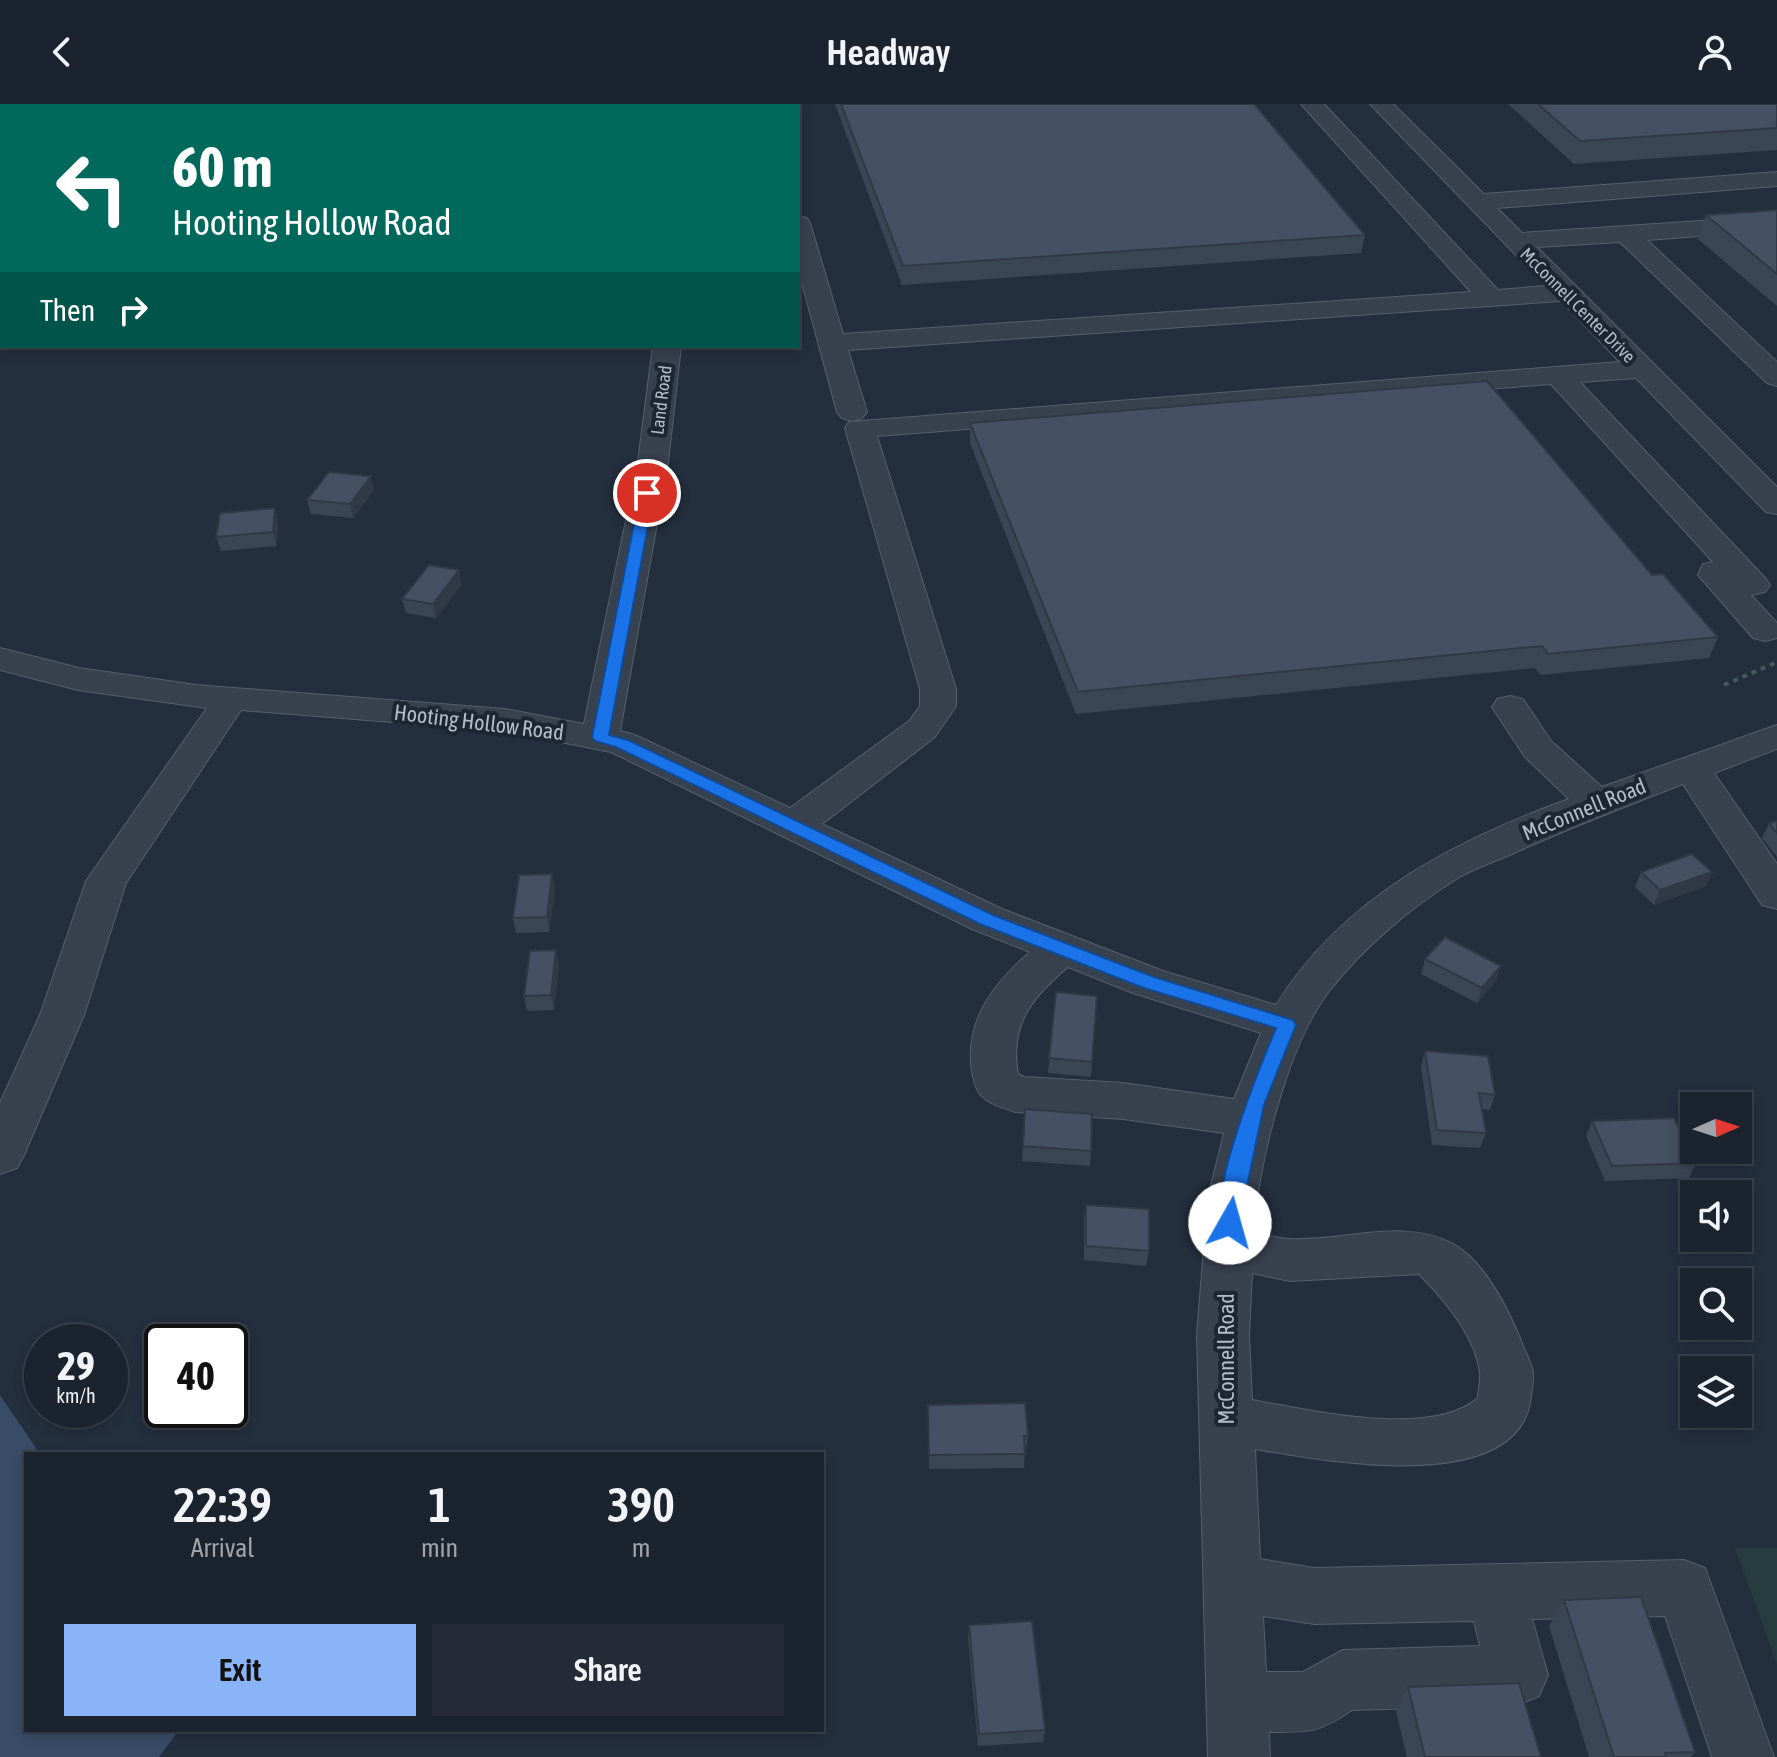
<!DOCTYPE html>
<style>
body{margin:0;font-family:"Asap Condensed",sans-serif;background:#242b36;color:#f1f3f6;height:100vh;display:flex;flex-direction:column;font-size:30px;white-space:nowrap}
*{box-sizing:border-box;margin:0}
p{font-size:26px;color:#a0a4aa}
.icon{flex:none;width:44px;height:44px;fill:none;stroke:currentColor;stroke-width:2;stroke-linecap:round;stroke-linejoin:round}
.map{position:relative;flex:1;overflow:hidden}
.drawer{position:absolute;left:24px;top:1348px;width:800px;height:280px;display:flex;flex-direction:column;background:#1b232e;border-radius:0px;box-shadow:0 4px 12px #0003,0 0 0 2px #39404a}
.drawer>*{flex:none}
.banner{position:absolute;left:0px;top:0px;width:800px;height:244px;box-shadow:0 4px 12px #0003,0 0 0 2px #39404a;background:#00695c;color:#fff;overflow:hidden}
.needle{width:52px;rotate:87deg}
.controls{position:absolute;left:1680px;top:988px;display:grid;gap:16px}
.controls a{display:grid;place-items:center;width:72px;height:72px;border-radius:0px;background:#1b232e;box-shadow:0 4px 12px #0003,0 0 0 2px #39404a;font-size:40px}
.speed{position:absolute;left:24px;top:1220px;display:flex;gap:16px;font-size:40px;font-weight:700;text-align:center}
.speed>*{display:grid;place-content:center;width:104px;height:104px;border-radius:50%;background:#1b232e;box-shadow:0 4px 12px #0003,0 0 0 2px #39404a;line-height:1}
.speed small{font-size:20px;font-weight:400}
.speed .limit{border:4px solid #111;border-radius:12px;background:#fff;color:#111}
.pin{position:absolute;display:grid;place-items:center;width:68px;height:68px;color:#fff;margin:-34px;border:4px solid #fff;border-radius:50%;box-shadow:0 2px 8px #0007}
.me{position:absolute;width:88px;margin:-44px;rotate:7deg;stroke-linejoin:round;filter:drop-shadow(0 0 6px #0008)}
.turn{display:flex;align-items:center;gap:28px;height:168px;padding:0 40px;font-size:36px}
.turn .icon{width:104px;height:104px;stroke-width:2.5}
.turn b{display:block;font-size:56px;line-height:68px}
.then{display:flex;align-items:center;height:76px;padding:0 40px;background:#0003;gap:16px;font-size:30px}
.eta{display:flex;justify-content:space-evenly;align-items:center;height:136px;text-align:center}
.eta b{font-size:48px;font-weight:600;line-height:56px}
.primary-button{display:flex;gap:16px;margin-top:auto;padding:16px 40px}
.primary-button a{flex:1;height:92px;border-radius:0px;background:#8ab4f8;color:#111;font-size:32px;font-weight:600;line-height:92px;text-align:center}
.primary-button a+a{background:#242b36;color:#f1f3f6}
header{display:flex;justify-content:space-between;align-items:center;height:104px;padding:0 40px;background:#1b232e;font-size:36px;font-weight:600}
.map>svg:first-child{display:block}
.green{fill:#263c3f}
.water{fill:#394c67}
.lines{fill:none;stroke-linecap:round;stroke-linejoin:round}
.minor-casing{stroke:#565f6c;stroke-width:2}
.path{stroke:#44595c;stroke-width:4;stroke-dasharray:5 5;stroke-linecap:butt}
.minor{fill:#38414e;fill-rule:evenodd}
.wall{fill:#3b4654}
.shaded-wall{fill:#303945}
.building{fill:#455162;stroke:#303945;stroke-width:2}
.route{fill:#1a73e8;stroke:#114b97;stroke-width:2}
.labels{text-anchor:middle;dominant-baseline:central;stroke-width:8;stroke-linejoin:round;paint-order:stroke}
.far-street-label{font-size:18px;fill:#b4bcc9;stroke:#1d2633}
.street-label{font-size:22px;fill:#b4bcc9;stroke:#1d2633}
</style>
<header><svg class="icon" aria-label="back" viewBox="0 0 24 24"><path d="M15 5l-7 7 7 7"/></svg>Headway<svg class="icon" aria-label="person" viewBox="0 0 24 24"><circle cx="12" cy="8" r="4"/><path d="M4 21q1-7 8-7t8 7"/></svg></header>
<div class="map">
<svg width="1777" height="1653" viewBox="0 0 1777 1653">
<rect width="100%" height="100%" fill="#242f3e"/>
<polygon class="green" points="1735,1444 1777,1444 1777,1560"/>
<polygon class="water" points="0,1291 40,1350 26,1350 26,1626 179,1626 159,1653 0,1653"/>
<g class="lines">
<defs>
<g id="minor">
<polygon points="450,0 496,0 497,2 451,2"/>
<polygon points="762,0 784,0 785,2 763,2"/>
<path d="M1301 0H1324L1498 186 1546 182 1370 0H1393L1484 90 1777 68V82L1497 104 1522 129 1777 112V126L1647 136 1777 258V282L1767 279 1620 138 1537 143 1777 383V410L1766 408 1636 274 1580 278 1765 474 1770 481 1765 488 1751 491 1777 519V534L1765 537 1753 534 1698 471 1703 460 1713 458 1551 280 877 332 956 585V602L935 633 822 720 1002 805 1163 867 1276 901C1343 794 1453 737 1569 695L1525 653 1492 603 1497 595 1510 592 1523 595 1551 637 1602 683 1777 621V645L1714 669 1777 760V805L1762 801 1683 680C1626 702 1569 724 1514 749 1496 757 1475 764 1458 774 1411 803 1364 843 1330 886 1287 941 1258 1060 1254 1128 1266 1131 1279 1135 1290 1135 1343 1138 1404 1113 1453 1140 1485 1158 1509 1207 1522 1239 1525 1248 1531 1258 1533 1268 1534 1275 1532 1284 1531 1292 1521 1395 1321 1356 1255 1345L1260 1455 1314 1464 1684 1456 1705 1464 1774 1653H1712L1665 1512 1532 1515 1548 1571 1539 1592 1518 1601 1352 1606C1319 1629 1308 1628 1269 1628L1270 1653H1208L1197 1231 1208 1094 1224 1029 1123 1015 1015 1008C1004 1004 989 1000 981 991 975 985 974 975 972 968 964 917 994 879 1030 848L972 825 611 648 505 627 241 606 126 779 84 911 24 1051 17 1064 0 1070V999L40 911 86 777 207 604 78 586 0 566V544L79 564 196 581 505 605 584 620 638 358 653 242H681L668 358 620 627 635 631 790 704 909 617 920 602V585L845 324 849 318 1620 258 1561 197 848 246 867 308 862 314 852 317 842 314 837 308 798 164V112L807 114 810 119 843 230 1471 188ZM1068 863 1133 889 1261 929 1234 995 1123 979 1024 973 1018 970C1009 921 1032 893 1068 863ZM1252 1169 1290 1177 1419 1170C1444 1195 1475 1232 1480 1268 1481 1276 1478 1286 1478 1294 1430 1335 1310 1306 1252 1296L1249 1231ZM1263 1512 1314 1520 1474 1517 1480 1542 1343 1546 1303 1568H1266Z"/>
</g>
</defs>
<use href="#minor" class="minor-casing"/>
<polyline class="path" points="1724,581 1777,558"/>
<use href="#minor" class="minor"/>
</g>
<g class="wall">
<polygon points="835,0 1254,0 1365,131 1361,149 902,181"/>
<polygon points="1508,0 1777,0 1777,46 1574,60"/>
<polygon points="1777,106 1777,202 1698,135 1706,111"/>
<polygon points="970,319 1652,471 1718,533 1709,554 1541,571 1535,564 1076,610 970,339"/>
<polygon points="374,386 353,414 311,410 307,396"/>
<polygon points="275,404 278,418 277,442 221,447 216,433"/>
<polygon points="462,480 436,514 406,509 402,495"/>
<polygon points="1777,717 1777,753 1762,734 1769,719"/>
<polygon points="1641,768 1712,768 1706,782 1654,801 1635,783"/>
<polygon points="555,785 549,828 516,829 513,814"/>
<polygon points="556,846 559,861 554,906 527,907 524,892"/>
<polygon points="1425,855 1496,877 1477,899 1421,870"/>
<polygon points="1056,888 1092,958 1091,973 1048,969"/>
<polygon points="1425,947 1495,991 1490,1006 1482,1005 1486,1029 1480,1044 1432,1041 1421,962"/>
<polygon points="1025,1005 1091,1047 1090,1062 1022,1057"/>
<polygon points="1592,1017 1696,1059 1689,1074 1605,1077 1586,1032"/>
<polygon points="1086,1101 1149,1147 1146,1162 1084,1156 1084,1116"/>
<polygon points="928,1301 1028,1332 1026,1346 1025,1346 1024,1364 929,1365"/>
<polygon points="1564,1496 1695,1648 1691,1653 1589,1653 1549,1522"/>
<polygon points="969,1521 1045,1626 1043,1638 978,1642 968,1534"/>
<polygon points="1408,1583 1541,1653 1407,1653 1396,1608"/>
</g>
<g class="shaded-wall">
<polygon points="371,372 374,386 353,414 350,400"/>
<polygon points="275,404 278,418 277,442 273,428"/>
<polygon points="459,466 462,480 436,514 433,500"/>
<polygon points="1712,768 1706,782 1654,801 1660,786"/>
<polygon points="552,770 555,785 549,828 547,813"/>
<polygon points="556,846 559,861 554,906 551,891"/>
<polygon points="1501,862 1496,877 1477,899 1482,884"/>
</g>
<g class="building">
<polygon points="841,0 1254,0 1365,131 903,162"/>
<polygon points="1538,0 1777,0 1777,24 1580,37"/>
<polygon points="1777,106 1777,170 1706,111"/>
<polygon points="1487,277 1652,471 1663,470 1718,533 1548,550 1542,542 1078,588 970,319"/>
<polygon points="329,368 371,372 350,400 307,396"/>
<polygon points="275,404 273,428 216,433 220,409"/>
<polygon points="429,461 459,466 433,500 402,495"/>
<polygon points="1777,717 1777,729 1769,719"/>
<polygon points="1692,750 1712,768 1660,786 1641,768"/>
<polygon points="552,770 547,813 513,814 519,771"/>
<polygon points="1445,833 1501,862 1482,884 1425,855"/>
<polygon points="556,846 551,891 524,892 530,847"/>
<polygon points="1056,888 1097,892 1092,958 1049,954"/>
<polygon points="1425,947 1488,952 1495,991 1479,989 1486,1029 1437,1026"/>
<polygon points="1025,1005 1092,1010 1091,1047 1023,1042"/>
<polygon points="1674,1014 1696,1059 1612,1062 1592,1017"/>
<polygon points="1086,1101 1149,1105 1149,1147 1086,1142"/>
<polygon points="1025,1299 1028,1332 1024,1332 1025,1350 929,1351 928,1301"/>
<polygon points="1641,1493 1695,1648 1665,1649 1666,1653 1614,1653 1564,1496"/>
<polygon points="1032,1517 1045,1626 979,1630 969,1521"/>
<polygon points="1519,1579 1541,1653 1425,1653 1408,1583"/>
</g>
<path class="route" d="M647 385 654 389 609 631 628 636 993 811 1154 873 1293 916 1296 921 1264 1001 1238 1125 1230 1128 1223 1125C1206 1093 1261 960 1276 924L1141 883 980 820 616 643 595 637 592 633 640 389Z"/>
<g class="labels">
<g class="far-street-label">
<text transform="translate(1578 201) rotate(45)">McConnell Center Drive</text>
<text transform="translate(661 296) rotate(-83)">Land Road</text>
</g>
<g class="street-label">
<text transform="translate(479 618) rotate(7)">Hooting Hollow Road</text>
<text transform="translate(1584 705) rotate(-22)">McConnell Road</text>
<text transform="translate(1226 1255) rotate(-90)">McConnell Road</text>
</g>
</g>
</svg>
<div class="controls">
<a><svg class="needle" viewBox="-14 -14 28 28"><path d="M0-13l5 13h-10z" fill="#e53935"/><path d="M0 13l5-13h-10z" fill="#a0a4aa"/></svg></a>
<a><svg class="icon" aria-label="sound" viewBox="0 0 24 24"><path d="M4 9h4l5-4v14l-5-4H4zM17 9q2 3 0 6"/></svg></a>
<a><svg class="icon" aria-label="search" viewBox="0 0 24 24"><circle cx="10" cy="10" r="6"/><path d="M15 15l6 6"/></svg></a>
<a><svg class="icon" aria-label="layers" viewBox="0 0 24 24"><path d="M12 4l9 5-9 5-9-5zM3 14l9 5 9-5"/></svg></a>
</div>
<div class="speed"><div>29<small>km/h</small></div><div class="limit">40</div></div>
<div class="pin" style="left:647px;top:389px;background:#d93025"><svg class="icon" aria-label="arrive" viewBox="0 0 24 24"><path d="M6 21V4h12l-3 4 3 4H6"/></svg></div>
<svg class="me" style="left:1230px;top:1119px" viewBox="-20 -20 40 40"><circle r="19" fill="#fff"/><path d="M0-13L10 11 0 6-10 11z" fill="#1a73e8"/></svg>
<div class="banner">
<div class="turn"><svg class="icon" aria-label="left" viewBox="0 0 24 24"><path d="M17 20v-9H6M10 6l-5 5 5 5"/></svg><div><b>60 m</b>Hooting Hollow Road</div></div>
<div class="then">Then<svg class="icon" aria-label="right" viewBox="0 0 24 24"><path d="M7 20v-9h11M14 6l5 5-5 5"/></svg></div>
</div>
<section class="drawer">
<div class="eta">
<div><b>22:39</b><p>Arrival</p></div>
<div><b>1</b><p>min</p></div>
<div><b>390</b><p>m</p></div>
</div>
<div class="primary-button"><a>Exit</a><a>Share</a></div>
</section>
</div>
